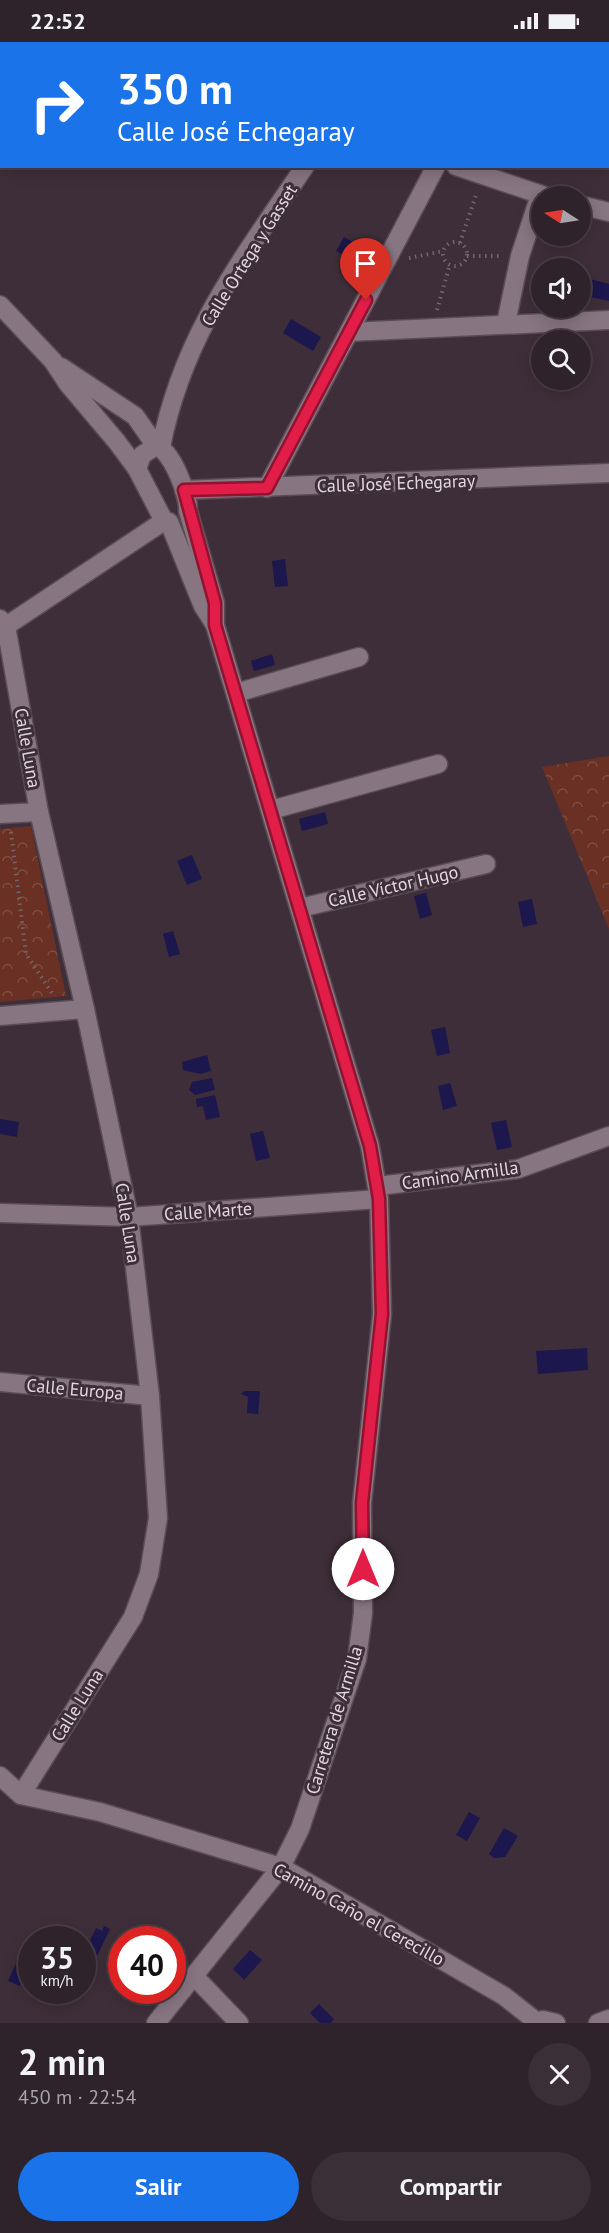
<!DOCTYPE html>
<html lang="es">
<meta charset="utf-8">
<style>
body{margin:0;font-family:"PT Sans",sans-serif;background:#3a2f37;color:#f1f3f6;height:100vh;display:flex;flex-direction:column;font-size:22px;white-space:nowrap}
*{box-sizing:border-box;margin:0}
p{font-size:20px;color:#a7a4a9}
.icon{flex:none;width:33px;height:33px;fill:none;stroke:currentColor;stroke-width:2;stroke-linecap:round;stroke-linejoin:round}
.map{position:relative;height:1981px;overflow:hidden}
.sheet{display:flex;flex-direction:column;background:#2e222b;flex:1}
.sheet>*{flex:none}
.top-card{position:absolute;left:0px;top:0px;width:609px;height:126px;box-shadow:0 3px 15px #0003,0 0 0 2px #493f47;background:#1a73e8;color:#fff;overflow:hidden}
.needle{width:39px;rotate:282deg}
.controls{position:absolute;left:531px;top:144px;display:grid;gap:12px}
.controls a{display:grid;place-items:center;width:60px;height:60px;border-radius:50%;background:#2e222b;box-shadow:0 3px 15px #0003,0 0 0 2px #493f47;font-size:30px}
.speed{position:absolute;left:18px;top:1884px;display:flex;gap:12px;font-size:30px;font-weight:700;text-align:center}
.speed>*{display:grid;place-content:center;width:78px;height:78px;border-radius:50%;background:#2e222b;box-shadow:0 3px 15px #0003,0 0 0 2px #493f47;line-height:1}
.speed small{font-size:15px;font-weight:400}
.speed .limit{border:9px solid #d22;background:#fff;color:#111}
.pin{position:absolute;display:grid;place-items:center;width:51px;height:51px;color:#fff;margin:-62px -26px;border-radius:50% 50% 50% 0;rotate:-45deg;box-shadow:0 0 6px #0007}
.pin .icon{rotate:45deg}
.me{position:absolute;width:66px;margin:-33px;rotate:0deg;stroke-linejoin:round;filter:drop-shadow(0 0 4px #0008)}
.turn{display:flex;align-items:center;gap:21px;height:126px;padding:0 18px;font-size:27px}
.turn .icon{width:78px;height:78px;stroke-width:2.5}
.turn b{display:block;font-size:42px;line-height:51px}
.round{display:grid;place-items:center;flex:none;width:63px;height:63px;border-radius:32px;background:#3a2f37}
.overview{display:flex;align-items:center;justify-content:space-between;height:102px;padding:0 18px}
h1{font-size:36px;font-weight:700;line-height:45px}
.action{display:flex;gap:12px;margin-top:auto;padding:12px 18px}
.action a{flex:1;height:69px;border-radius:36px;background:#1a73e8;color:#fff;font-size:24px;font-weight:700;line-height:69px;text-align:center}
.action a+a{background:#3a2f37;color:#f1f3f6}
.status{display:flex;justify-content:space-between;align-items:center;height:42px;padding:0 30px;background:#2e222b;direction:ltr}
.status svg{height:16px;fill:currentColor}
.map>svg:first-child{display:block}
.park{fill:url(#park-crowns)}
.water{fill:#1c174c}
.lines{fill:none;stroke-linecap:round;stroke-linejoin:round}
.minor-casing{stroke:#594c55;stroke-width:21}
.path{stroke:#73656e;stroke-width:4;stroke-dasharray:1.5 4.5;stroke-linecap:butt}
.minor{stroke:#877581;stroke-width:18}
.route-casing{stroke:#92132f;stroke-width:15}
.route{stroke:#e11d48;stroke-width:10}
.labels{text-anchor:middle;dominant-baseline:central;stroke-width:6;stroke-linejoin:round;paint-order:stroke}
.street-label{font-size:18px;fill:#e1d7de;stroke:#3e2e39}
</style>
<div class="status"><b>22:52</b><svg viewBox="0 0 49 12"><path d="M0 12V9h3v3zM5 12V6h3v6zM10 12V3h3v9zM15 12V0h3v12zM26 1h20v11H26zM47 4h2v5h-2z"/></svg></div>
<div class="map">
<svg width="609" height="1981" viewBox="0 0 609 1981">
<defs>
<pattern id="park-crowns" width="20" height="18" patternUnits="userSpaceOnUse" patternTransform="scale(1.5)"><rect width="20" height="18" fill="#693023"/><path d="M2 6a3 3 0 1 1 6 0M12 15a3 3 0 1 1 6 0" fill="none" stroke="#7e4d42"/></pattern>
</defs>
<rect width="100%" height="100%" fill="#3e2e39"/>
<g class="park">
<polygon points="609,714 609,887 542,725"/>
<polygon points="31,784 66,954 0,960 0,787"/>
</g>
<g class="water">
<polygon points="344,195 369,209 361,223 336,209"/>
<polygon points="590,237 609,242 609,259 586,254"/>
<polygon points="291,277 321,295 313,309 283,291"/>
<polygon points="285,517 288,544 275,545 272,519"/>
<polygon points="272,612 275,623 254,629 251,619"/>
<polygon points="325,770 328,782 302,789 299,777"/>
<polygon points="192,813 202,837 187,843 177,819"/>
<polygon points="426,851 432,873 420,877 414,854"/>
<polygon points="532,857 537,882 523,885 518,860"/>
<polygon points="173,889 180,912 169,915 163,892"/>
<polygon points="445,985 450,1011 437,1014 431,988"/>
<polygon points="207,1013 211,1029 200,1032 183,1028 182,1020"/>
<polygon points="212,1036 215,1048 195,1053 189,1048 192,1040"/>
<polygon points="450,1041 457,1064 443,1068 438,1044"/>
<polygon points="215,1053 220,1075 206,1078 203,1064 197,1065 196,1057"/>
<polygon points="0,1077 19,1080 17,1095 0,1092"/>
<polygon points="506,1078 512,1105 497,1108 491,1081"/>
<polygon points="263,1089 270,1116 256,1119 250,1092"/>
<polygon points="587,1306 588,1328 538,1332 536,1309"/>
<polygon points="244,1349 260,1349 258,1372 247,1371 248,1355 241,1352"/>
<polygon points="469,1770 480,1776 467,1799 456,1793"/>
<polygon points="504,1786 518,1794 505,1815 494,1816 489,1812"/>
<polygon points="104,1884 110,1887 97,1914 85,1909 96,1886 102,1889"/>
<polygon points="250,1908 262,1918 244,1938 233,1927"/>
<polygon points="21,1910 31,1915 20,1944 8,1939"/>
<polygon points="319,1962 334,1977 331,1981 320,1981 310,1971"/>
</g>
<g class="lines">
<defs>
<g id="minor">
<polyline points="284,0 288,2"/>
<polyline points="385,2 386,0"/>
<polyline points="500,2 501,0"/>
<polyline points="456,124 545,154"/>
<polyline points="580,163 609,170"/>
<polyline points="0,263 53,319 68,342 117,400 137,427 164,479"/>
<polyline points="506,281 520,214 540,153"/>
<polyline points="349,290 609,278"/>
<polyline points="61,325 135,374 156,404"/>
<path d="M161 405C183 292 242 218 305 124"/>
<path d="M137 427 142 413 156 404C172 408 189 454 188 469L215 561V581"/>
<polyline points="267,446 436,124"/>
<polyline points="184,448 609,431"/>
<polyline points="0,577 6,584 39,770 85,967 129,1175 150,1354 158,1476 149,1532 133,1575 21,1753"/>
<polyline points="0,588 164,479"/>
<polyline points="236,651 359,615"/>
<polyline points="271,768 438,722"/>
<polyline points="0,772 39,770"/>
<polyline points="300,866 486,822"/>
<polyline points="0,974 85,967"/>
<polyline points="378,1144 518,1127 609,1094"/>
<polyline points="0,1171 129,1175 379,1157"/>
<polyline points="0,1340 150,1354"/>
<polyline points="0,1734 21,1753 100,1770 281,1825 504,1954 537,1980"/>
<polyline points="195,1935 239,1981"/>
<polyline points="156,1981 281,1825 300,1787 357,1617 363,1571 362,1461 382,1272 379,1157 370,1104 215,583 203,564 169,480"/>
<polyline points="536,1981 543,1978 556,1981"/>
<polyline points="598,1981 609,1977"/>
</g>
</defs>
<use href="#minor" class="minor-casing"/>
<g class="path">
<circle cx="455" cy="212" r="12"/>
<polyline points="460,201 477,150"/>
<polyline points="467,214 501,214"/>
<polyline points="409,216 444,209"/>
<polyline points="437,268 450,222"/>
<polyline points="11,790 26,912 52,951"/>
</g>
<use href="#minor" class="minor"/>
</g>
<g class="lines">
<defs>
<polyline id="route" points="363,1527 362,1461 382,1272 379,1157 370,1104 215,583 215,561 184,448 267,446 366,258"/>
</defs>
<use href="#route" class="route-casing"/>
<use href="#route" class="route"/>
</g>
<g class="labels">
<g class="street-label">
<text transform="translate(249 213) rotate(-58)">Calle Ortega y Gasset</text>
<text transform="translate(396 441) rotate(-2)">Calle José Echegaray</text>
<text transform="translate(28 706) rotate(80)">Calle Luna</text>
<text transform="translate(393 844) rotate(-13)">Calle Víctor Hugo</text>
<text transform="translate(460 1133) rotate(-8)">Camino Armilla</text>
<text transform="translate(208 1169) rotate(-4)">Calle Marte</text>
<text transform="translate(128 1181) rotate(81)">Calle Luna</text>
<text transform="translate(75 1347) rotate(5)">Calle Europa</text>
<text transform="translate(77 1663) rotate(-58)">Calle Luna</text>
<text transform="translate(334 1678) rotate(-73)">Carretera de Armilla</text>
<text transform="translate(359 1872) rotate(29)">Camino Caño el Cerecillo</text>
</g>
</g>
</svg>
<div class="controls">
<a><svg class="needle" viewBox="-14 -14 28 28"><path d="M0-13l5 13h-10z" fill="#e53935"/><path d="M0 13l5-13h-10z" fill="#a7a4a9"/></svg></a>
<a><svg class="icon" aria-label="sound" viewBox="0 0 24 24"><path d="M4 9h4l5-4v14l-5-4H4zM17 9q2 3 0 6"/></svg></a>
<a><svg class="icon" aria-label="search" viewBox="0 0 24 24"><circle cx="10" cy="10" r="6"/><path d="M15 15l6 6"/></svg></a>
</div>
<div class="speed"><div>35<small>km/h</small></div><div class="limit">40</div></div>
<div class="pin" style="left:366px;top:258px;background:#d93025"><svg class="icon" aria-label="arrive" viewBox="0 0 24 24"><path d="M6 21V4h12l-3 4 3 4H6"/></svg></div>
<svg class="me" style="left:363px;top:1527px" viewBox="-20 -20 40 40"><circle r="19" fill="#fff"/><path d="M0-13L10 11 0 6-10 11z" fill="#e11d48"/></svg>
<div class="top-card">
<div class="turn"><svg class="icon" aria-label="right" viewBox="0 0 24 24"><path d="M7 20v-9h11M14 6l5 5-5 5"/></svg><div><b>350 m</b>Calle José Echegaray</div></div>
</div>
</div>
<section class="sheet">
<div class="overview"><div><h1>2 min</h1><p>450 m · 22:54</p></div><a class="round"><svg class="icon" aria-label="close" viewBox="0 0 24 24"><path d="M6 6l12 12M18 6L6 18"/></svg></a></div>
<div class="action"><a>Salir</a><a>Compartir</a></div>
</section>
